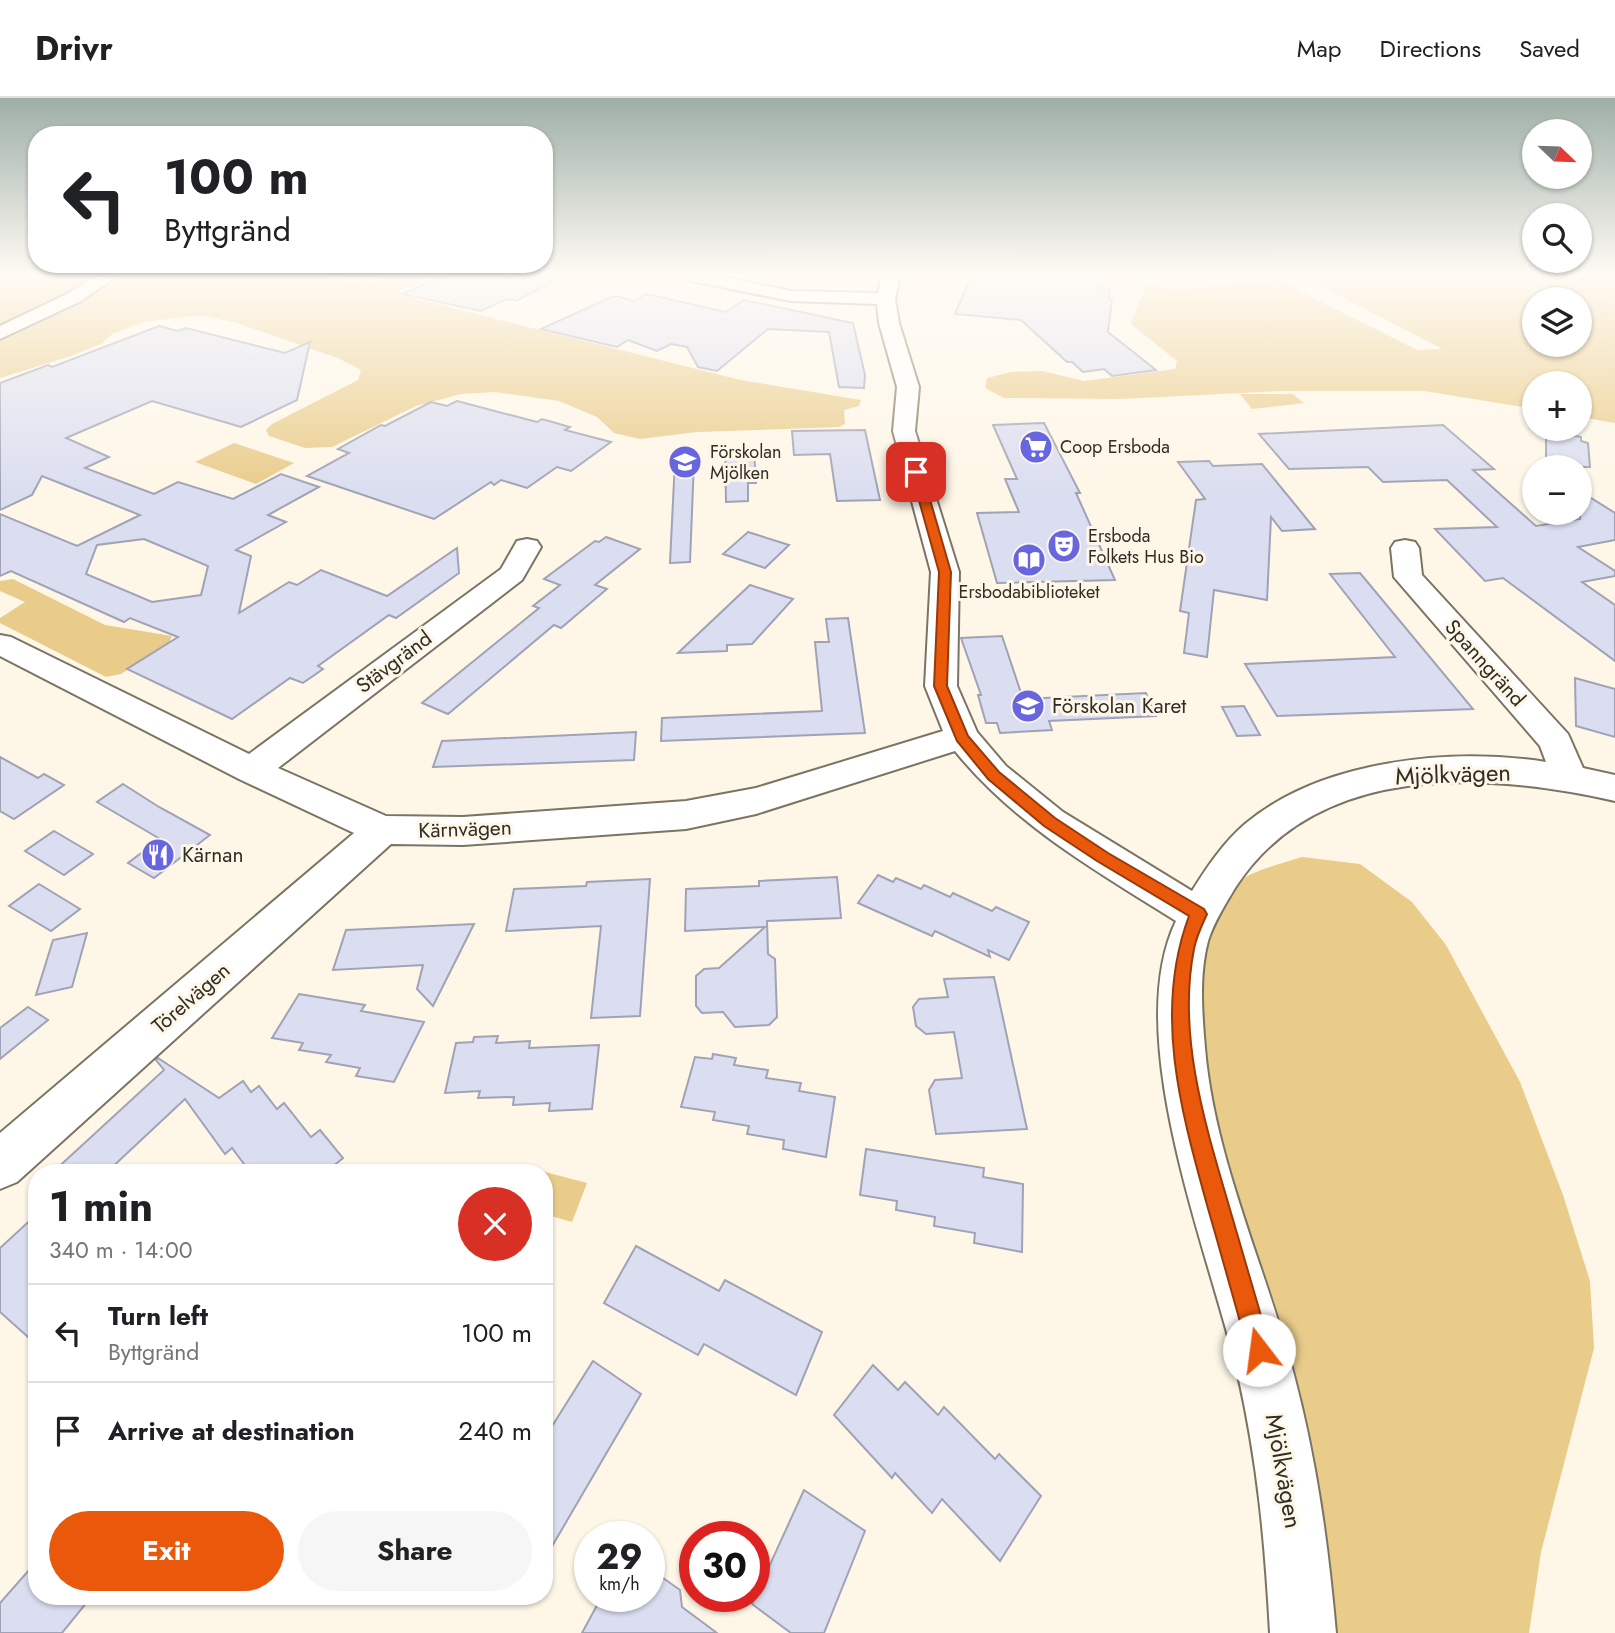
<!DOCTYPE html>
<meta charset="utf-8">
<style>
body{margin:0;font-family:Jost,sans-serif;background:#f6f6f6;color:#202124;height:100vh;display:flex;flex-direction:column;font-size:26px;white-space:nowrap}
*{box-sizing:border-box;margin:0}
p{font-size:23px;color:#757577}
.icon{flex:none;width:38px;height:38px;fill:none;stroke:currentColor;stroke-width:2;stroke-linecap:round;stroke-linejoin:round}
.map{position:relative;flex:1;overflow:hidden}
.sheet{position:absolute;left:28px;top:1066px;width:525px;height:441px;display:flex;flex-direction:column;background:#fff;border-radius:28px;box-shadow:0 2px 5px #0004}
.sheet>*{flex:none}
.hud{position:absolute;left:28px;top:28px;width:525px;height:147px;border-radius:28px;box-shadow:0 2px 5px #0004;background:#fff;color:#202124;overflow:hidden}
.needle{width:46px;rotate:113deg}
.fabs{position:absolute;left:1522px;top:21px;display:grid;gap:14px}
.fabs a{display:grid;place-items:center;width:70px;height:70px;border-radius:50%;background:#fff;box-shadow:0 2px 5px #0004;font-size:35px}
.speed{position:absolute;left:574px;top:1423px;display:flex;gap:14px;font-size:35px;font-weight:700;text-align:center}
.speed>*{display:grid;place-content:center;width:91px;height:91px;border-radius:50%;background:#fff;box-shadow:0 2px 5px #0004;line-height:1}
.speed small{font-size:18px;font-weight:400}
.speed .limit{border:10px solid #d22;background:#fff;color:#111}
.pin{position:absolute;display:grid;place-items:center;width:60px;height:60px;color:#fff;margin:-30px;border-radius:14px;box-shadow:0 4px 10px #0006}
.me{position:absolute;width:77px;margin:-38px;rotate:345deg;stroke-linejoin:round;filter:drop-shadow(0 0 5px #0008)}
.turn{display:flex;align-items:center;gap:24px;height:147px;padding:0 21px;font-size:32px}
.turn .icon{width:91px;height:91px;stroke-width:2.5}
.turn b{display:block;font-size:49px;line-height:60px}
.round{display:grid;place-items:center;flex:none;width:74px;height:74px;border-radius:37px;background:#f6f6f6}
.head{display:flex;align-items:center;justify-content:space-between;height:119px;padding:0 21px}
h1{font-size:42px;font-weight:700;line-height:52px}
.button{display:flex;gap:14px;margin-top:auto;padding:14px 21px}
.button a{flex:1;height:80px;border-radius:42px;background:#ea580c;color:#fff;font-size:28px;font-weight:700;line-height:80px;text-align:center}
.button a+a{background:#f6f6f6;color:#202124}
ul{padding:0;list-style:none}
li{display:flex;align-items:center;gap:21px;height:98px;padding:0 21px;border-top:2px solid #e0e0e0}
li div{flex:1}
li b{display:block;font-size:26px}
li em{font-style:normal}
header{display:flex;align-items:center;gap:42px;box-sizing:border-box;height:98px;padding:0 35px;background:#fff;border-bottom:2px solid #e0e0e0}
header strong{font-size:33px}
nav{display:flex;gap:38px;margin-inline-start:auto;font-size:24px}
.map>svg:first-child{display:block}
.green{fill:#e9cc8a;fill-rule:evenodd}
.building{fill:#dbdef0;stroke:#a0a2b5;stroke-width:2;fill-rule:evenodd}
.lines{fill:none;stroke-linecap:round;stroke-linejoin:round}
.minor-casing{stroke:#7c7463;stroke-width:4}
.minor{fill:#fff;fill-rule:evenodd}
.route{fill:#ea580c;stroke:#983908;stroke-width:2}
.labels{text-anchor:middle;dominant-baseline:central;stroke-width:6;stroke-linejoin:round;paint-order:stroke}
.far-poi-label{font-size:18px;fill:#302d25;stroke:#fef7e8;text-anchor:start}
.street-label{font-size:21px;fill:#302d25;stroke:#fef7e8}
.poi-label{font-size:21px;fill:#302d25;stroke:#fef7e8;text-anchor:start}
.near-street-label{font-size:24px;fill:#302d25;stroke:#fef7e8}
</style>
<header>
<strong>Drivr</strong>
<nav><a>Map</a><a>Directions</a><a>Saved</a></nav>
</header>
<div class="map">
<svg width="1615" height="1535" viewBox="0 0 1615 1535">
<rect width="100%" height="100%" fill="#fef7e8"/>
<g class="green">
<polygon points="0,178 310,178 349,183 379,182 392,178 434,178 398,193 396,196 741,282 861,302 859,308 844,312 845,326 839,329 697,334 640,341 614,335 597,319 559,303 495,294 461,296 416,308 332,349 305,350 269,338 266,332 272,326 358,282 361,272 340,261 237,225 201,217 143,224 112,236 103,245 71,258 0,280"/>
<path d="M1292 178H1615V325L1580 319V285H1535V311L1424 293H1280L1120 301 1004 300 985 290 987 280 1011 274 1043 273 1084 283 1175 271 1177 263 1131 226 1145 190 1153 187 1173 192 1278 182 1417 252 1442 251 1308 181ZM1535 201H1580V247H1535Z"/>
<polygon points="1240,296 1293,296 1304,305 1252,311"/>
<polygon points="234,345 294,365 256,386 195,364"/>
<polygon points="13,481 105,527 172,538 169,545 121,576 106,579 0,525 0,520 25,504 0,493 0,483"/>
<path d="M1302 759 1360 766 1412 804 1446 847 1520 984 1563 1097 1590 1183 1594 1250 1541 1454 1529 1535H1320L1199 960C1200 905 1196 835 1233 789 1244 774 1284 765 1302 759Z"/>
<polygon points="515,1066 587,1085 572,1124 544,1116 544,1074 511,1074"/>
</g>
<g class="building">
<polygon points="443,178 523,178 553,184 516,203 507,201 481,213 402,196"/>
<polygon points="971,178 1103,178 1101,190 1110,191 1109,201 1112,202 1108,234 1156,272 1112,278 1104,271 1083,274 1072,264 1067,264 1021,222 955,216"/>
<polygon points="646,196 726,214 744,202 853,225 865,277 864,290 839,289 829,234 768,231 717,273 698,269 687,249 671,246 657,253 628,242 617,249 541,231 609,200 616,198 634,203"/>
<path d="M159 228 178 233 186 230 285 255 310 244 297 302 241 329 152 303 66 340 109 359 85 370 154 396 178 384 233 401 281 376 319 389 268 417 286 424 236 452 251 458 239 515 289 484 297 487 321 472 387 498 457 450 459 475 396 520 389 517 318 568 323 571 303 585 290 580 232 621 127 571 178 539 130 520 124 524 11 473 0 478V416L77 448 140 417 42 378 32 397 0 412V285L48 267 52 269ZM144 441 208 468 201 497 152 504 86 476 97 447Z"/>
<polygon points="457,303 537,324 542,321 570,329 565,332 611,344 571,373 557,369 527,390 501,382 494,387 491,384 434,421 307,378 349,355 338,351 381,327 385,328 431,304 447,308"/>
<polygon points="1044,325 1080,395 1076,395 1115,482 997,485 977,415 1019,414 1005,381 1017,381 993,327"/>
<polygon points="1443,327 1494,371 1473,372 1536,428 1580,421 1580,393 1615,415 1615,442 1578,449 1615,473 1615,478 1582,484 1615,507 1615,563 1503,480 1485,483 1435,431 1497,429 1447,382 1383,384 1368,369 1289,371 1259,336"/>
<polygon points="865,332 880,402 837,403 830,356 794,357 792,333"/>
<polygon points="1546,332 1581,339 1581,343 1588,345 1590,369 1546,369"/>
<polygon points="754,351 756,385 748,385 748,403 726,404 725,352"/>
<polygon points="675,362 694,363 690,464 670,465"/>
<polygon points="1209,363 1213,368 1262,366 1315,431 1282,433 1271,419 1267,502 1214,492 1207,559 1184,555 1189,515 1180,513 1196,402 1205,401 1178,364"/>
<polygon points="748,434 789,447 765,470 723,456"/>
<polygon points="606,439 640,451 595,487 607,491 561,530 554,527 448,616 422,605 539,510 533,508 560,487 544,481 595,443 599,444"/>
<polygon points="1360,475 1473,611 1277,618 1245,566 1395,559 1330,476"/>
<polygon points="750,487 793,501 752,546 730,547 727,547 727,553 678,555"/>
<polygon points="848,520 865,635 661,643 662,620 822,613 815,544 829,544 826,521"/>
<polygon points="1002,538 1023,601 1146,595 1156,618 1049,623 1052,632 1000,635 997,625 986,625 978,597 981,597 961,540"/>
<polygon points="1575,580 1615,591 1615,639 1576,628"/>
<polygon points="1244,608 1260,637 1237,638 1222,609"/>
<polygon points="636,634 634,662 433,669 442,643"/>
<polygon points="0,659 38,680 44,676 64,687 14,721 0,713"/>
<polygon points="123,686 159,709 210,737 154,780 128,765 160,741 97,704"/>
<polygon points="54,733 93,756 64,777 25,753"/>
<polygon points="878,777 893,784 896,780 921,791 924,787 950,799 953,795 992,813 996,809 1029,824 1009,862 988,852 990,859 935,833 932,838 858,805"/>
<polygon points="837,779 841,820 767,823 768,856 775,861 777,919 769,927 735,929 723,914 702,915 696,908 696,878 704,871 719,870 765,829 685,833 686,791 759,788 759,783"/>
<polygon points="650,781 640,918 591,920 601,828 506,833 514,791 586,788 587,784"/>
<polygon points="39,786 80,811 51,833 9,808"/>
<polygon points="474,826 433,908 417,891 423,867 333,872 346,832"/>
<polygon points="87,835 72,889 36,897 53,842"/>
<polygon points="994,879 1027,1031 936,1036 929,992 935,982 962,980 954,934 926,936 916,928 913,909 919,901 948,899 944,881"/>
<polygon points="299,896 365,907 361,913 424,924 394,984 356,978 360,970 326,964 331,957 299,952 303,945 272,940"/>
<polygon points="28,909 48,922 0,961 0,930"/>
<polygon points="498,938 496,945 530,943 529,950 599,947 592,1011 549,1013 550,1005 513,1007 514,999 478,1000 480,993 445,995 456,945 473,944 474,939"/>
<polygon points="713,956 736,960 734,967 768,972 766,980 801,985 799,993 835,999 826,1059 783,1051 784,1042 747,1036 749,1028 713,1022 715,1014 681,1009 695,959 712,961"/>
<polygon points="158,960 219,1000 243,983 251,994 259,988 277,1011 284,1005 311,1039 320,1032 343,1060 326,1074 250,1074 232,1050 225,1056 185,1001 107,1074 53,1074 164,972 156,962"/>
<polygon points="866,1051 984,1070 983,1079 1023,1086 1022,1154 974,1145 975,1135 934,1128 935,1119 896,1112 897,1103 860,1097"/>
<polygon points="37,1116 37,1247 0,1214 0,1150"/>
<polygon points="636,1148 719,1193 725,1182 822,1234 796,1297 704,1246 698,1257 604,1205"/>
<polygon points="593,1263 641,1296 544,1462 544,1341"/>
<polygon points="873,1267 898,1292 905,1284 938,1317 944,1309 995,1361 999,1356 1041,1398 1000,1463 942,1401 932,1415 895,1375 892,1380 834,1317"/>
<polygon points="804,1392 865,1433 824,1535 791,1535 752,1506"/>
<polygon points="37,1463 37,1498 92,1498 62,1535 0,1535 0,1505"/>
<polygon points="649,1470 680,1492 682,1509 717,1535 582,1535 602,1498 649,1498"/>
</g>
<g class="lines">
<defs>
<g id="minor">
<polygon points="96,178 117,178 81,203 0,241 0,228 69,195"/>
<path d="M682 178H718L791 193 878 195 882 178H900L895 201 899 225 919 289 915 333 959 474 957 588 977 634 1006 668 1063 714 1192 793C1207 769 1223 745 1245 726 1321 662 1451 649 1546 664L1540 648 1394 479 1391 450 1395 444 1405 442 1415 444 1419 450 1422 477 1568 636 1583 670 1615 677V703C1486 674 1317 663 1235 790 1225 807 1214 824 1208 843 1199 877 1202 915 1205 950 1214 1060 1266 1170 1294 1277 1317 1364 1328 1445 1336 1535H1270C1265 1445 1258 1366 1238 1277 1210 1156 1120 939 1176 823 1096 773 1015 727 955 653L756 716 686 731 463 747 391 746 17 1084 0 1091V1035L354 735 239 681 0 558V537L11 539 249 656 501 471 517 443 527 441 537 443 541 449 522 482 278 670 386 718 463 719 686 703 756 690 943 633 925 588 931 474 893 333 897 289 879 225 877 206 791 203 691 183Z"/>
</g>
</defs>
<use href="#minor" class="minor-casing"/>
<use href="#minor" class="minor"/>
</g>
<linearGradient id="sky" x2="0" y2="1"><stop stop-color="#9eafa6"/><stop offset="0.45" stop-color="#fffbf5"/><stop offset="1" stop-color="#fffbf5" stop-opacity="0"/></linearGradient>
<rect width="1615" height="393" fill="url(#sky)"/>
<path class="route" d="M916 371 922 374 951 474 947 588 968 638 999 674 1055 720 1108 755 1204 811 1207 816C1202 827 1196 839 1194 851 1177 937 1205 1026 1229 1108 1243 1156 1257 1204 1271 1252L1267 1260 1259 1263 1251 1260 1248 1252C1234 1203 1221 1155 1207 1107 1181 1013 1153 914 1189 818L1097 763 1044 728 988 681 957 643 934 588 939 474 911 374Z"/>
<defs>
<symbol id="supermarket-disc" viewBox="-11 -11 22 22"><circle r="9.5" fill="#6866df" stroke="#fef7e8"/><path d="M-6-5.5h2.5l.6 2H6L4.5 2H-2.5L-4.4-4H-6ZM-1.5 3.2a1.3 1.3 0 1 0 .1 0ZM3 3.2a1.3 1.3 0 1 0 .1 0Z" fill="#fff"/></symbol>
<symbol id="school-disc" viewBox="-11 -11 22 22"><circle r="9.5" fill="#6866df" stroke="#fef7e8"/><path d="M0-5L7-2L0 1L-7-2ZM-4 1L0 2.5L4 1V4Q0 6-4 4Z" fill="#fff"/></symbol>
<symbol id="theatre-disc" viewBox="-11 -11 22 22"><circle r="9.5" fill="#6866df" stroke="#fef7e8"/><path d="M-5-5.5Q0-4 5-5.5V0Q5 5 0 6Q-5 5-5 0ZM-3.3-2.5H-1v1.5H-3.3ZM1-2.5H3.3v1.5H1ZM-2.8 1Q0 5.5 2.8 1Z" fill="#fff"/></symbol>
<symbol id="library-disc" viewBox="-11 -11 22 22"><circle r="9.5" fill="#6866df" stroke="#fef7e8"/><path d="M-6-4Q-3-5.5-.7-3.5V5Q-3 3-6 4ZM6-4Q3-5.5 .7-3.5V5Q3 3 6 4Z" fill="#fff"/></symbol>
<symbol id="restaurant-disc" viewBox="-11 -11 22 22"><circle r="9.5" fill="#6866df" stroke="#fef7e8"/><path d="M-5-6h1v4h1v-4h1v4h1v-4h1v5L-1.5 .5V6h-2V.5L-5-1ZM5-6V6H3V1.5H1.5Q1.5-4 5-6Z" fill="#fff"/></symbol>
</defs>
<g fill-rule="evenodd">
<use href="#supermarket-disc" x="1017" y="330" width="38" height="38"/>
<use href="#school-disc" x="666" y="345" width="38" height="38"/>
<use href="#theatre-disc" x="1045" y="429" width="38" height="38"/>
<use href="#library-disc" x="1010" y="443" width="38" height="38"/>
<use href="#school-disc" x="1009" y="589" width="38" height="38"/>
<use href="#restaurant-disc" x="139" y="738" width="38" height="38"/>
</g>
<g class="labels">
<g class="far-poi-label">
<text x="1060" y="349">Coop Ersboda</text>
<text x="710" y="354">Förskolan<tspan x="710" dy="21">Mjölken</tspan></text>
<text x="1088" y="438">Ersboda<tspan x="1088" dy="21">Folkets Hus Bio</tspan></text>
<text x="1029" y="494" text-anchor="middle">Ersbodabiblioteket</text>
</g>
<g class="street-label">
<text transform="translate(394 564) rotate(-37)">Stävgränd</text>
<text transform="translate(1485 565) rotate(48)">Spanngränd</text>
<text transform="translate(465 731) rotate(-2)">Kärnvägen</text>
<text transform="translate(191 900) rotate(-41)">Törelvägen</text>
</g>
<g class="poi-label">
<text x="1052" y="608">Förskolan Karet</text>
<text x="182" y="757">Kärnan</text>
</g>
<g class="near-street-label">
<text transform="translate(1453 676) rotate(-2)">Mjölkvägen</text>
<text transform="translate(1284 1373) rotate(80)">Mjölkvägen</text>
</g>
</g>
</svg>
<div class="fabs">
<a><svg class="needle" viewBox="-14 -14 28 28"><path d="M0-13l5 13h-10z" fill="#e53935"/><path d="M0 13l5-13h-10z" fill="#757577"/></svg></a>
<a><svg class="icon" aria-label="search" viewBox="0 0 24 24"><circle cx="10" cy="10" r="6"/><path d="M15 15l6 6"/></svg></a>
<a><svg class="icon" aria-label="layers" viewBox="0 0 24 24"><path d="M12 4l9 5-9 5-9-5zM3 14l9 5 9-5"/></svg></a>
<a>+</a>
<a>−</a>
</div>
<div class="speed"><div>29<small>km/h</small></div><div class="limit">30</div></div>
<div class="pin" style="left:916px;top:374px;background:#d93025"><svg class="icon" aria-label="arrive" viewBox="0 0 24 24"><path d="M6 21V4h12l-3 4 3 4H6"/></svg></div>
<svg class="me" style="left:1259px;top:1252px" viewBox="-20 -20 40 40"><circle r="19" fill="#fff"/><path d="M0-13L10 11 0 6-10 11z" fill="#ea580c"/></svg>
<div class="hud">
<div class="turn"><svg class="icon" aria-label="left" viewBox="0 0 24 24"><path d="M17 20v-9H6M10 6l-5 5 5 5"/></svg><div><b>100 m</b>Byttgränd</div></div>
</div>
<section class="sheet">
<div class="head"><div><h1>1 min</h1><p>340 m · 14:00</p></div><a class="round" style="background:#d93025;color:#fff"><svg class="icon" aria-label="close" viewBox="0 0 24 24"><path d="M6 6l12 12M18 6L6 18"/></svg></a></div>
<ul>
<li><svg class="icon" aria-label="left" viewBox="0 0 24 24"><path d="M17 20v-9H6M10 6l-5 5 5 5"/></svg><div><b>Turn left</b><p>Byttgränd</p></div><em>100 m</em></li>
<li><svg class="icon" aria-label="arrive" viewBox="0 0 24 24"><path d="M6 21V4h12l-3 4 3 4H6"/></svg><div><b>Arrive at destination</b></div><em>240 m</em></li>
</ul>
<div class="button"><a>Exit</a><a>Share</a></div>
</section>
</div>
